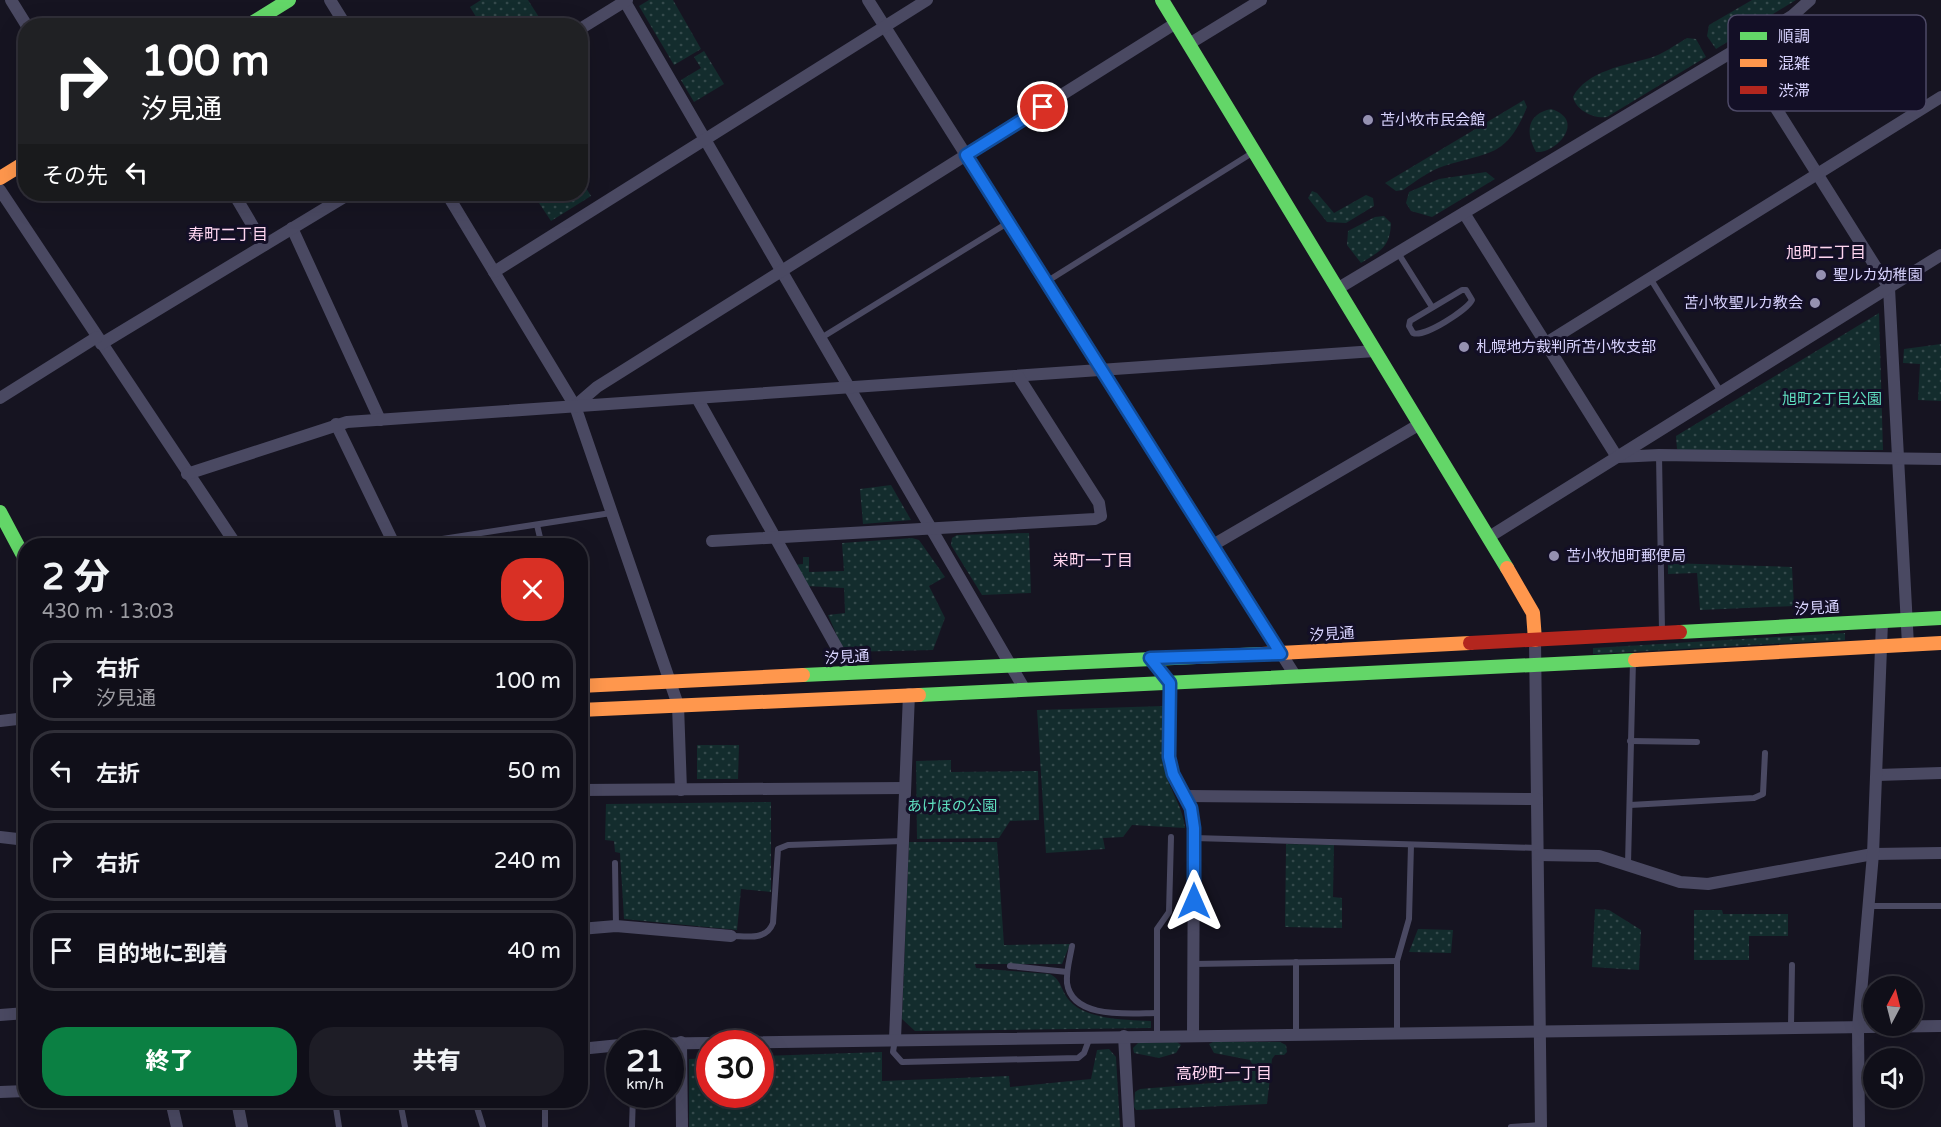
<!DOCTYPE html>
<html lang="ja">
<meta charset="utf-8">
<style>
body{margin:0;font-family:"Varela Round","Noto Sans JP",sans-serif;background:#1e1d26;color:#f1f3f6;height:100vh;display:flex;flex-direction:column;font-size:22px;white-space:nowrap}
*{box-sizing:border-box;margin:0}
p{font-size:20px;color:#9c9ca2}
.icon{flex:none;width:33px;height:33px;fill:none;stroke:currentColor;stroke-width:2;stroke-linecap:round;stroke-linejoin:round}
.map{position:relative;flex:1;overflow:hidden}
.panel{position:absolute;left:18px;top:538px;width:570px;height:570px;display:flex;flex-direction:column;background:#100f19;border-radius:24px;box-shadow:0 6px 24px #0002,0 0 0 2px #302f38}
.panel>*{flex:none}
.banner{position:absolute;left:18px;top:18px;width:570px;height:183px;border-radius:24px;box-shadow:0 6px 24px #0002,0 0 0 2px #302f38;background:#202124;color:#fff;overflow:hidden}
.needle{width:39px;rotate:7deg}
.buttons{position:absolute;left:1863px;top:976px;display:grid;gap:12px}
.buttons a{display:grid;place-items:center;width:60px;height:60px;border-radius:50%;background:#100f19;box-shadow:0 6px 24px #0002,0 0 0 2px #302f38;font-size:30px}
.speed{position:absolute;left:606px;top:1030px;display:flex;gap:12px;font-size:30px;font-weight:700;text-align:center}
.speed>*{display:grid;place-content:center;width:78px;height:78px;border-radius:50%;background:#100f19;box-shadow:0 6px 24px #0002,0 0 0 2px #302f38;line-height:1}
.speed small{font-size:15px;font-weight:400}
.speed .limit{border:9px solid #d22;background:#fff;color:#111}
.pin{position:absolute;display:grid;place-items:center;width:51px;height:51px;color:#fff;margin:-26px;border:3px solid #fff;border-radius:50%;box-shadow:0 2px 6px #0007}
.me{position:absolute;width:66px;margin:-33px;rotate:0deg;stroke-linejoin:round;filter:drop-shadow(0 0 4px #0008)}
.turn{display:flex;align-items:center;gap:21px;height:126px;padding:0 24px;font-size:27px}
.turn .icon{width:78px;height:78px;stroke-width:2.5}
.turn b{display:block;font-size:42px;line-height:51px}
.then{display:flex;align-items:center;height:57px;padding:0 24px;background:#0003;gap:12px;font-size:22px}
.round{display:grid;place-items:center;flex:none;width:63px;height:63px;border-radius:24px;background:#1e1d26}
.overview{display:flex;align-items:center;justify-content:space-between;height:102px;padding:0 24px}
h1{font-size:36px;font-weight:800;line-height:45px}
.primary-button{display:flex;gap:12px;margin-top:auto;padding:12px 24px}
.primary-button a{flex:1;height:69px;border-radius:24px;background:#0b8043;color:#fff;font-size:24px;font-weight:800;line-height:69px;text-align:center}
.primary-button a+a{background:#1e1d26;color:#f1f3f6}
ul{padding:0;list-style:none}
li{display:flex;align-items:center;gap:18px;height:81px;margin:0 12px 9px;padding:0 12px;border:3px solid #302f38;border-radius:24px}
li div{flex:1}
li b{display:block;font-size:22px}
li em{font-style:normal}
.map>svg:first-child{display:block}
.grass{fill:url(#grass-dots)}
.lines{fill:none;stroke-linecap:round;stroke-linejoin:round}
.lane{stroke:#4a4962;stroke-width:6}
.street{stroke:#4a4962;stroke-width:12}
.fast{stroke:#63d668;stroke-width:14}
.slow{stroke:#ff974d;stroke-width:14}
.jam{stroke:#b3261e;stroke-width:14}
.route-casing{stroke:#114b97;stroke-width:15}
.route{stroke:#1a73e8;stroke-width:10}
.poi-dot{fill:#9591b1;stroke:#130f26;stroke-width:2}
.labels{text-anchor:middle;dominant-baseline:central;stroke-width:6;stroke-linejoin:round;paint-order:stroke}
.poi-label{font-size:15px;fill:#d9d4ff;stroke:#130f26;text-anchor:start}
.park-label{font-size:15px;fill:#5fe0c0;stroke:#130f26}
.street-label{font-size:15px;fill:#d9d4ff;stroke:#130f26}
.neighbourhood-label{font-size:16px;fill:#ffd6f0;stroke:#130f26}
.key{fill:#130f26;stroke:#4e4a67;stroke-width:1.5}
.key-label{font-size:16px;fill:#d9d4ff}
</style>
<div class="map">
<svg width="1941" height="1127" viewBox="0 0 1941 1127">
<defs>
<pattern id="grass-dots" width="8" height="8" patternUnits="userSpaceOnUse" patternTransform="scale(1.5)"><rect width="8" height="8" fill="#132c2d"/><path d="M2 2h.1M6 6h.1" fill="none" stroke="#354a4c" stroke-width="1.8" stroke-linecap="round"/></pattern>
</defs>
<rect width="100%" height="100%" fill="#161421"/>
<g class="grass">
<polygon points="481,0 528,0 544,25 481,25 470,7"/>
<polygon points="649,0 673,0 701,49 674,65 639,6"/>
<polygon points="1752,0 1796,0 1716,49 1707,36 1709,25"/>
<path d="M1687 38 1696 39 1706 57 1607 117C1593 119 1576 110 1573 97 1586 71 1626 65 1650 58 1663 54 1675 45 1687 38Z"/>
<polygon points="704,51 724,84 694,102 681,80 701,68 694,57"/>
<path d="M1524 100 1527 107C1506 158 1490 151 1444 166 1429 171 1416 181 1403 190L1396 191 1385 183Z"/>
<path d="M1551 109C1587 120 1556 154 1536 152 1525 132 1527 114 1551 109Z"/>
<polygon points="1486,172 1495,179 1432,217 1411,211 1406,203 1409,192 1439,179"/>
<polygon points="581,180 591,196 551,221 533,194 580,194"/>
<polygon points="1312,191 1317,193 1334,213 1366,195 1373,198 1374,206 1346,223 1327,222 1308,198"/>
<path d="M1384 216 1391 223C1390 248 1380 251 1361 263L1347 245 1348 231 1375 217Z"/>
<polygon points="1879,313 1883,450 1683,451 1677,449 1676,436"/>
<polygon points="1941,344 1941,401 1918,400 1920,364 1903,363 1904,349"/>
<polygon points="891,485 911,520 863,524 860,489"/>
<polygon points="1029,533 1031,593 982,595 951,545 952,538 957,535"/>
<polygon points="912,538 919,540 945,577 929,586 945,618 933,650 844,652 828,615 845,613 844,588 806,586 793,565 803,564 803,557 809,557 809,572 844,571 842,543"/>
<polygon points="1668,563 1792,567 1794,606 1700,610 1697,573 1668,574"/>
<polygon points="1845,633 1845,640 1593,654 1593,648"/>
<path d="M1164 706C1164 727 1160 750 1165 771 1170 791 1183 807 1185 828L1132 825 1123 837 1103 838 1105 849 1046 853 1037 710Z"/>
<polygon points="697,745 739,745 738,779 697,779"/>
<polygon points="951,760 951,772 1038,771 1039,820 1010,821 999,838 917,839 916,761"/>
<polygon points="771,802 771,892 741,889 737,930 624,919 620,853 615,852 614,841 605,840 606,804"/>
<path d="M909 842H997L1004 945 1070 944 1062 964H975L976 968 1050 974C1062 980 1061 991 1069 1000 1085 1020 1128 1020 1151 1021V1028L915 1031 902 1019Z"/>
<polygon points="1286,844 1334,845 1333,897 1342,898 1342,928 1285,927"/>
<polygon points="1595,909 1609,910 1641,930 1639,970 1592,967"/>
<polygon points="1694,910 1722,910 1723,914 1788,914 1788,936 1749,936 1749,960 1694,960"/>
<polygon points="1418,929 1453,930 1451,953 1409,952"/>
<polygon points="1177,1042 1181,1045 1176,1053 1159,1058 1134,1053 1133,1048 1138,1043"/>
<polygon points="1213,1042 1280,1042 1286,1045 1287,1052 1284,1055 1275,1055 1272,1059 1267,1104 1136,1110 1134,1107 1135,1092 1140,1089 1249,1080 1252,1064 1250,1060 1214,1053 1209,1044"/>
<polygon points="1109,1049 1116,1057 1120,1127 689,1127 689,1059 709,1058 710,1095 760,1095 761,1056 882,1052 882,1081 1009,1076 1010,1087 1091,1079 1097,1050"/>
</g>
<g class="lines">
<g class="lane">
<polyline points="1398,253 1432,307"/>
<polyline points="1650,278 1721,392"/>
<polyline points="1046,282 1252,153"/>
<path d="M1462 290H1466L1472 300C1467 310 1424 338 1413 333L1409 326 1410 321Z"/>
<polyline points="821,338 1009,222"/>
<polyline points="1659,455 1662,631"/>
<polyline points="537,525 542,546"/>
<polyline points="397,546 611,513"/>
<polyline points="1630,741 1697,742"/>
<polyline points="1630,805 1754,798 1763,794 1765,753"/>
<polyline points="1194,838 1537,848"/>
<polyline points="615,863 616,926"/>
<polyline points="1628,864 1633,661"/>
<polyline points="1869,906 1941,906"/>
<path d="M731 936C747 936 766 941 773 923L778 849 788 845 903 841"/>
<path d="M1072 946C1070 958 1066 971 1067 983 1072 1020 1131 1013 1157 1013"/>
<polyline points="1296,962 1296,1034"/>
<polyline points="1193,964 1397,961"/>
<polyline points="1010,966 1067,972"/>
<polyline points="1791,1026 1792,965"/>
<polyline points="1397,1032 1397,961 1409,919 1411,845"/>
<polyline points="1157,1036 1157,929 1169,912 1171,837"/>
<polyline points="895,1039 893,1052 902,1062 1078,1058 1084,1053 1090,1037"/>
<polyline points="335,1101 339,1127"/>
<polyline points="400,1101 405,1127"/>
<polyline points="475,1101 483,1127"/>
<polyline points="545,1101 545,1127"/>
<polyline points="632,1127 633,1095"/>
<polyline points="1511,1127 1541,1125"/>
</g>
<g class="street">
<polyline points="11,0 27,26"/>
<polyline points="330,0 346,26"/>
<polyline points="624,0 1025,690"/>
<polyline points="868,0 1296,677"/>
<polyline points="580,29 627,0"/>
<polyline points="1189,44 1261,0"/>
<polyline points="1738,48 1889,288 1908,645"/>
<polyline points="0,190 237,546"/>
<polyline points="234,194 264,245"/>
<polyline points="447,194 575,406 678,705 681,790"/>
<polyline points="1464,213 1617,457 1659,455 1941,459"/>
<polyline points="292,228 380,420"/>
<polyline points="494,272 927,0"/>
<polyline points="1337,289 1792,16 1810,0"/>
<polyline points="1546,343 1941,97"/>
<polyline points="101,344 349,194"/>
<polyline points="0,398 97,337"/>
<polyline points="697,398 851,673"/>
<polyline points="575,406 597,387 1176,23"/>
<polyline points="336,424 395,546"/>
<polyline points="187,474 347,422 1375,351"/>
<polyline points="1489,537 1941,255"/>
<polyline points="712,541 1095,519 1101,516 1099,503 1018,376"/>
<polyline points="1213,545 1420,424"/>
<polyline points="1535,640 1541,1127"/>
<polyline points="1150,658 1170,683 1169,757 1172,774 1191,809 1194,828 1193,1035"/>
<polyline points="0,721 26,718"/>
<polyline points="1877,775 1941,773"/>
<polyline points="580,790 905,788"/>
<polyline points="1186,796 1537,799"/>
<polyline points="0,837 26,840"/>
<polyline points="1538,855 1599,856 1680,882 1708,884 1873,854 1941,853"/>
<polyline points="580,929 616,926 731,936"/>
<polyline points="0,1015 26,1013"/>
<polyline points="1124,1036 1129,1127"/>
<polyline points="895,1039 909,694"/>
<polyline points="681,1042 682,1127"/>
<polyline points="631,1044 1941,1026"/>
<polyline points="580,1049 620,1045"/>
<polyline points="0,1092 26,1091"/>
<polyline points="171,1101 177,1127"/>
<polyline points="237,1101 242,1127"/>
<polyline points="1859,1127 1858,1028 1873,854 1882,622"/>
</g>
<g class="fast">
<polyline points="1162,0 1507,568"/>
<polyline points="247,26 289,0"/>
<polyline points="0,512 26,561"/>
<polyline points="1680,632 1941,618"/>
<polyline points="803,675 1262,654"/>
<polyline points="919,695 1635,660"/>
</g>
<g class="slow">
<polyline points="0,178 26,162"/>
<polyline points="1507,568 1533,613 1535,640"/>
<polyline points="1262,654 1470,643"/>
<polyline points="1635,660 1941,643"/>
<polyline points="580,686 803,675"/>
<polyline points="580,710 919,695"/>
</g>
<polyline class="jam" points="1470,643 1680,632"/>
</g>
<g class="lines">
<defs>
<polyline id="route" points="1043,107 966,155 1281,654 1150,658 1170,683 1169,757 1173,774 1191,808 1194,828 1194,901"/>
</defs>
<use href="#route" class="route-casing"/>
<use href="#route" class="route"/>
</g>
<g class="poi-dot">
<circle cx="1368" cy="120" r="6"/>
<circle cx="1821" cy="275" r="6"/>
<circle cx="1815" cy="303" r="6"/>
<circle cx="1464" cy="347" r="6"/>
<circle cx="1554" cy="556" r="6"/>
</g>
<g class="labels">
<g class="poi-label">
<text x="1380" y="120">苫小牧市民会館</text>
<text x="1833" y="275">聖ルカ幼稚園</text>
<text x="1803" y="303" text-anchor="end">苫小牧聖ルカ教会</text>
<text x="1476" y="347">札幌地方裁判所苫小牧支部</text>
<text x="1566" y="556">苫小牧旭町郵便局</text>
</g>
<g class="park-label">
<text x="1832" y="399">旭町2丁目公園</text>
<text x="952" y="806">あけぼの公園</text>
</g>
<g class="street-label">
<text transform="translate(1817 608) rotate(-3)">汐見通</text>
<text transform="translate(1332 634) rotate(-3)">汐見通</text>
<text transform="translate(847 657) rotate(-3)">汐見通</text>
</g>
<g class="neighbourhood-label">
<text x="228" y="235">寿町二丁目</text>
<text x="1826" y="253">旭町二丁目</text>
<text x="1093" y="561">栄町一丁目</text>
<text x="1224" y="1074">高砂町一丁目</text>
</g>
</g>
<rect x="1728" y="15" width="198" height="96" rx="9" class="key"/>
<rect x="1740" y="32" width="27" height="8" fill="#63d668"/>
<rect x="1740" y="59" width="27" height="8" fill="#ff974d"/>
<rect x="1740" y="86" width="27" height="8" fill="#b3261e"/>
<g class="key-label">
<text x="1778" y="42">順調</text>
<text x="1778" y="69">混雑</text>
<text x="1778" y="96">渋滞</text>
</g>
</svg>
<div class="buttons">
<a><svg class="needle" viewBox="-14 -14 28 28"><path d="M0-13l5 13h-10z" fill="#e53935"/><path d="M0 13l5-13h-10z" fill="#9c9ca2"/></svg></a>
<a><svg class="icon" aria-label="sound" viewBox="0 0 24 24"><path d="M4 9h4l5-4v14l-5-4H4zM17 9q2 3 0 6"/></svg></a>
</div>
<div class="speed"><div>21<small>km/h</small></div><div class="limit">30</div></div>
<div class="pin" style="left:1043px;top:107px;background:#d93025"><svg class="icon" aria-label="arrive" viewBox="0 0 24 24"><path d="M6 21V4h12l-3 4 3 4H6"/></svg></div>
<svg class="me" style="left:1194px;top:901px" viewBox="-20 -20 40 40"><path d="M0-17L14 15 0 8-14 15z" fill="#1a73e8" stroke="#fff" stroke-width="4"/></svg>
<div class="banner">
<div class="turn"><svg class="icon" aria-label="right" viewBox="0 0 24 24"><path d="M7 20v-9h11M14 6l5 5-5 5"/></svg><div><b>100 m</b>汐見通</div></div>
<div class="then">その先<svg class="icon" aria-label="left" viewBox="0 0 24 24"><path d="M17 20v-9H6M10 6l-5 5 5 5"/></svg></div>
</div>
<section class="panel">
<div class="overview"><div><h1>2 分</h1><p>430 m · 13:03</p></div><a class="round" style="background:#d93025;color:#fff"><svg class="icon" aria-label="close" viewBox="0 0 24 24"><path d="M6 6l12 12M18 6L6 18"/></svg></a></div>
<ul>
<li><svg class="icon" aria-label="right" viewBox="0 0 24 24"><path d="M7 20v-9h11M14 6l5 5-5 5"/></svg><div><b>右折</b><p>汐見通</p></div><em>100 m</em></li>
<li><svg class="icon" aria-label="left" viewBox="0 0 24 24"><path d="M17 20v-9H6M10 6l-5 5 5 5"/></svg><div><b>左折</b></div><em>50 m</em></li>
<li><svg class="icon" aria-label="right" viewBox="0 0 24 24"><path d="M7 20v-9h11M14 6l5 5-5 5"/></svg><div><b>右折</b></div><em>240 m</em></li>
<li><svg class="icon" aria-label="arrive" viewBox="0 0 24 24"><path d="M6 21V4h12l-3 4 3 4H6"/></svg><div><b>目的地に到着</b></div><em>40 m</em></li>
</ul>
<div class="primary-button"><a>終了</a><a>共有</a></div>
</section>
</div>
